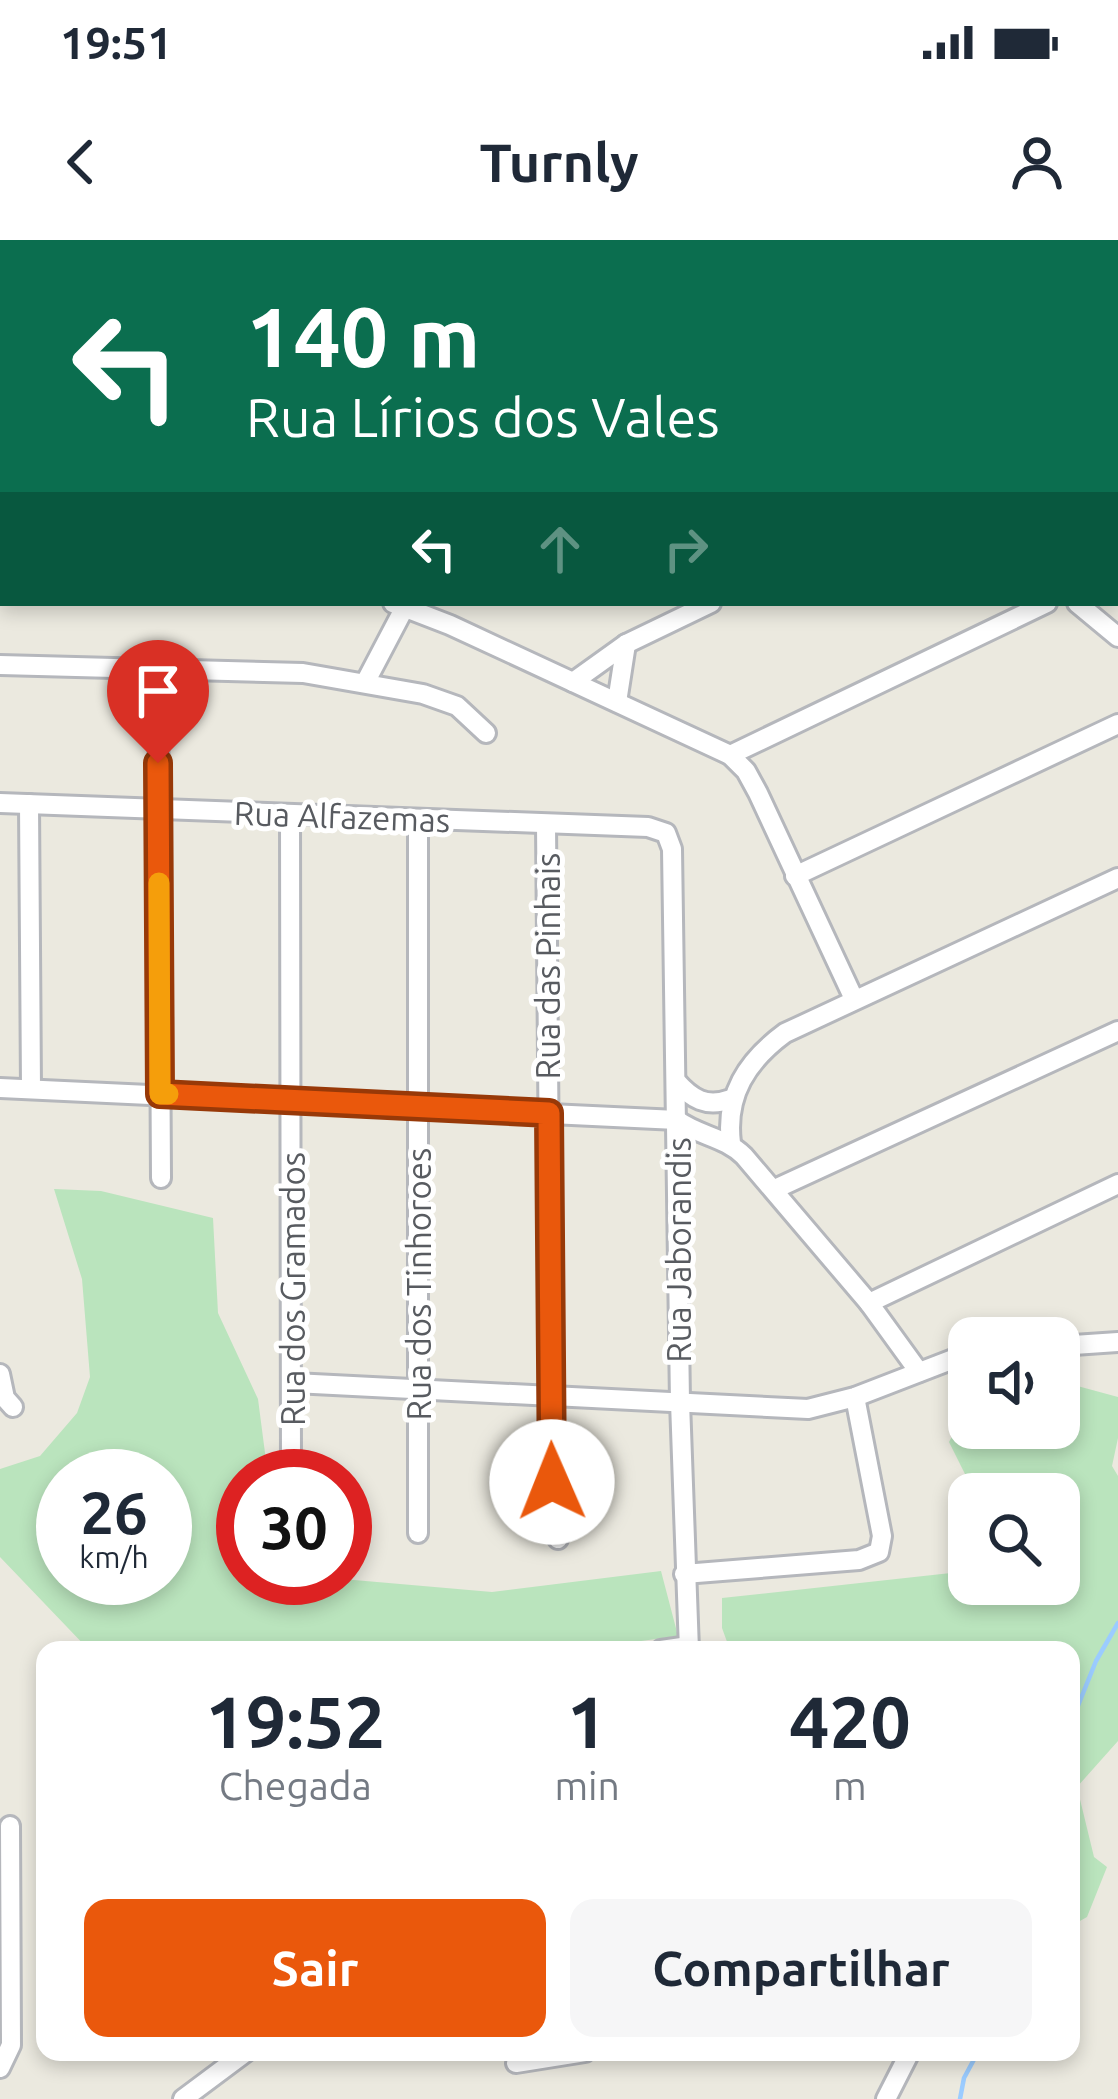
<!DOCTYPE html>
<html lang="pt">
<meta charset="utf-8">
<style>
body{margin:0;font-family:Ubuntu,sans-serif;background:#f6f6f7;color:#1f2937;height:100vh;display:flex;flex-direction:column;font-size:45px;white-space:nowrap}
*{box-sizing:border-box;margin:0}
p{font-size:39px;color:#747a83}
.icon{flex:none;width:66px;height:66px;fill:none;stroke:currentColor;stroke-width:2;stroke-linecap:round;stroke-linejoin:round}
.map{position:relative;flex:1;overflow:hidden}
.panel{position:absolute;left:36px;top:1401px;width:1044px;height:420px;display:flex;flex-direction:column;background:#fff;border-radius:24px;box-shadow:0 6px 18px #0003}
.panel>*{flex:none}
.hud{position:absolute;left:0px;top:0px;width:1119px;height:366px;box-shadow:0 6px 18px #0003;background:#0b6e4f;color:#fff;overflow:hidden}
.fabs{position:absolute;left:948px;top:1077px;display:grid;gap:24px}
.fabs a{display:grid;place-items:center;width:132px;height:132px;border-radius:24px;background:#fff;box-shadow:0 6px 18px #0003;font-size:60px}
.speed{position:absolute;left:36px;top:1209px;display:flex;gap:24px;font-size:60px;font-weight:700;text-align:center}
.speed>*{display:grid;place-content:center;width:156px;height:156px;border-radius:50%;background:#fff;box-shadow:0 6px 18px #0003;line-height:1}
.speed small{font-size:30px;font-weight:400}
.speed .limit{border:18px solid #d22;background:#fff;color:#111}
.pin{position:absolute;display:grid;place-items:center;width:102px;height:102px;color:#fff;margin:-123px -51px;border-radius:50% 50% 50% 0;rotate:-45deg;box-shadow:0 0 12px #0007}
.pin .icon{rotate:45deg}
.me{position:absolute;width:132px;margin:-66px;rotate:359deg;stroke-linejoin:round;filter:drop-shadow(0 0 9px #0008)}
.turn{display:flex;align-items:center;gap:42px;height:252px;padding:0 48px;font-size:54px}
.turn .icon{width:156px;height:156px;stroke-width:2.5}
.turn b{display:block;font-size:84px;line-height:102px}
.lanes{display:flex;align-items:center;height:114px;padding:0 48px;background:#0003;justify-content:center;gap:60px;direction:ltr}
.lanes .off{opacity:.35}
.eta{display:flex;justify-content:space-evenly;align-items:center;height:204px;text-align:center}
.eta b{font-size:72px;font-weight:700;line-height:84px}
.button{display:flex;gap:24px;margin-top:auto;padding:24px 48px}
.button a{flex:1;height:138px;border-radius:24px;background:#ea580c;color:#fff;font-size:48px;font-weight:700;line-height:138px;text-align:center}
.button a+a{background:#f6f6f7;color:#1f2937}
.status{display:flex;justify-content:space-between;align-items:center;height:84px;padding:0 60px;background:#fff;direction:ltr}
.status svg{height:33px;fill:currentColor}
header{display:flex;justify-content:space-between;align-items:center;height:156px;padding:0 48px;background:#fff;font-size:54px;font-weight:700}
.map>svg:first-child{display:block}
.green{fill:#bae4bd;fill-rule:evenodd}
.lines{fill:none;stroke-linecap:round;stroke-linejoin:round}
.stream{stroke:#9bccff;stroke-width:4.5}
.minor-casing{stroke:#b5b7bc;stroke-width:24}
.minor{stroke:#fff;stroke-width:18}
.route-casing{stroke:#983908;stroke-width:30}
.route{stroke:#ea580c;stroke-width:21}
.slow{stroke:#f59e0b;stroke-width:21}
.labels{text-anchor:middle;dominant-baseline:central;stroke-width:10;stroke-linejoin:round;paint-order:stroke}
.street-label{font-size:33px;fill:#585b60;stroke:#fff}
</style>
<div class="status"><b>19:51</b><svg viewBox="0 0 49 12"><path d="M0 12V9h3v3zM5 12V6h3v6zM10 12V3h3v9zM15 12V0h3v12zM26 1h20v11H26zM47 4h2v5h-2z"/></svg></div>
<header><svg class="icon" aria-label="back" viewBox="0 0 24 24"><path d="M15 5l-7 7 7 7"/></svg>Turnly<svg class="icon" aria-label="person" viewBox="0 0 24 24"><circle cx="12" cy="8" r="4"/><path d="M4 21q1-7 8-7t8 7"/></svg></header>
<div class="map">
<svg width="1118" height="1859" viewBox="0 0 1118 1859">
<rect width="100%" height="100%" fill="#ebe9df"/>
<g class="green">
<polygon points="481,0 804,0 806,3 474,3"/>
<path d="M54 949 101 951 213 978 218 1073 258 1159 268 1236H243V1338H331L492 1352 661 1331 678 1396 575 1410H89L0 1317V1229L40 1216 77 1173 90 1137 82 1039ZM63 1236H165V1338H63Z"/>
<polygon points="1059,1141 1118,1157 1118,1198 1112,1226 1118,1236 1118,1501 1077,1547 1094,1617 1107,1627 1087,1677 1071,1686 1071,1410 730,1410 722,1388 722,1358 969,1331 969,1344 1059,1344 1059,1254 975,1254 949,1202 969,1165 969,1188 1059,1188"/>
</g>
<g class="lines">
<g class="stream">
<polyline points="1071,1483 1096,1421 1118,1383"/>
<polyline points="960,1859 964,1838 978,1812"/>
</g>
<defs>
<g id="minor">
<polyline points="160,3 164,0"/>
<polyline points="0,136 3,133"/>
<polyline points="0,294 3,294"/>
<polyline points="393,363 450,385 730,515 746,531 758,553 854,759"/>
<polyline points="1077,363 1118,397"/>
<polyline points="0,425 303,433 423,454 457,466 486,493"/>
<polyline points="158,429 161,938"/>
<polyline points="573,442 626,404 711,363"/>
<polyline points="365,443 407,363"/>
<polyline points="617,462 626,404"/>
<polyline points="730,515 1047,363"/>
<polyline points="0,563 648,587 666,593 672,609 680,1162 689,1410"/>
<polyline points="29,564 31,849"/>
<polyline points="290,574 291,1236"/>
<polyline points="546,584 552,1286 558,1299"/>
<polyline points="795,636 1118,484"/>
<path d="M676 841C692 859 706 868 731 859"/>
<polyline points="0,848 677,880"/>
<path d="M677 880C699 896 725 897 744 916L869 1063 919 1132"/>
<path d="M731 903C725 855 747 821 785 793L1118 638"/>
<polyline points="775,949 1118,791"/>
<polyline points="869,1063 1118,944"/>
<polyline points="1059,1106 1118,1102"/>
<polyline points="0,1134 5,1158 13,1167"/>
<polyline points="294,1143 808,1169 855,1157 969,1113"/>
<polyline points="418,1293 418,579"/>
<polyline points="684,1334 859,1320 879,1312 882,1296 855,1157"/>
<polyline points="661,1410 689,1406"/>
<polyline points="516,1823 585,1812"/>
<polyline points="0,1828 11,1805 10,1586"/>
<polyline points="183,1859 246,1812"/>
<polyline points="886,1859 910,1812"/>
</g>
</defs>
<use href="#minor" class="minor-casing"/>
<use href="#minor" class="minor"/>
</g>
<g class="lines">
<defs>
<polyline id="route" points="158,523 160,854 549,873 552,1242"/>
</defs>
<use href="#route" class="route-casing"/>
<use href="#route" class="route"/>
<polyline class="slow" points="159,643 160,854 168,854"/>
</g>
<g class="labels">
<g class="street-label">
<text transform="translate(342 576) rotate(2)">Rua Alfazemas</text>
<text transform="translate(547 726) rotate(-90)">Rua das Pinhais</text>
<text transform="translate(678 1010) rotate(-90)">Rua Jaborandis</text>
<text transform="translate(418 1044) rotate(-90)">Rua dos Tinhoroes</text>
<text transform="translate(292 1049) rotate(-90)">Rua dos Gramados</text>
</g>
</g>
</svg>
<div class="fabs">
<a><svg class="icon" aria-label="sound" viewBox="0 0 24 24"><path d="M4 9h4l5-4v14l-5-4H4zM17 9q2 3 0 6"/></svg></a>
<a><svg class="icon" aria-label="search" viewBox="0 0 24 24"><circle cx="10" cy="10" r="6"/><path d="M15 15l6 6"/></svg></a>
</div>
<div class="speed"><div>26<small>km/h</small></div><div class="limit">30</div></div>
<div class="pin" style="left:158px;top:523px;background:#d93025"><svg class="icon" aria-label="arrive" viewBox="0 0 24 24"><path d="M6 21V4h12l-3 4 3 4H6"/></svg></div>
<svg class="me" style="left:552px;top:1242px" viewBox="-20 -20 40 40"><circle r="19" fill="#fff"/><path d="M0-13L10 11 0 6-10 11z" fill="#ea580c"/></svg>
<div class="hud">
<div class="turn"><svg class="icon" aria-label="left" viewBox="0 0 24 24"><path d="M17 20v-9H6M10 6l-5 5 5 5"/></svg><div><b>140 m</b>Rua Lírios dos Vales</div></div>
<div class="lanes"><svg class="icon" aria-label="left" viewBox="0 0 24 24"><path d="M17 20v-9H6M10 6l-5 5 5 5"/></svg><svg class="icon off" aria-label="ahead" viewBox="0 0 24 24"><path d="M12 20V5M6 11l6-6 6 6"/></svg><svg class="icon off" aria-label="right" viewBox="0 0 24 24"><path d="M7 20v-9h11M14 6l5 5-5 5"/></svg></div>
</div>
<section class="panel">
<div class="eta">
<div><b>19:52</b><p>Chegada</p></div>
<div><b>1</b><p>min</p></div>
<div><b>420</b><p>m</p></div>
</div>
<div class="button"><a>Sair</a><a>Compartilhar</a></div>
</section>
</div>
